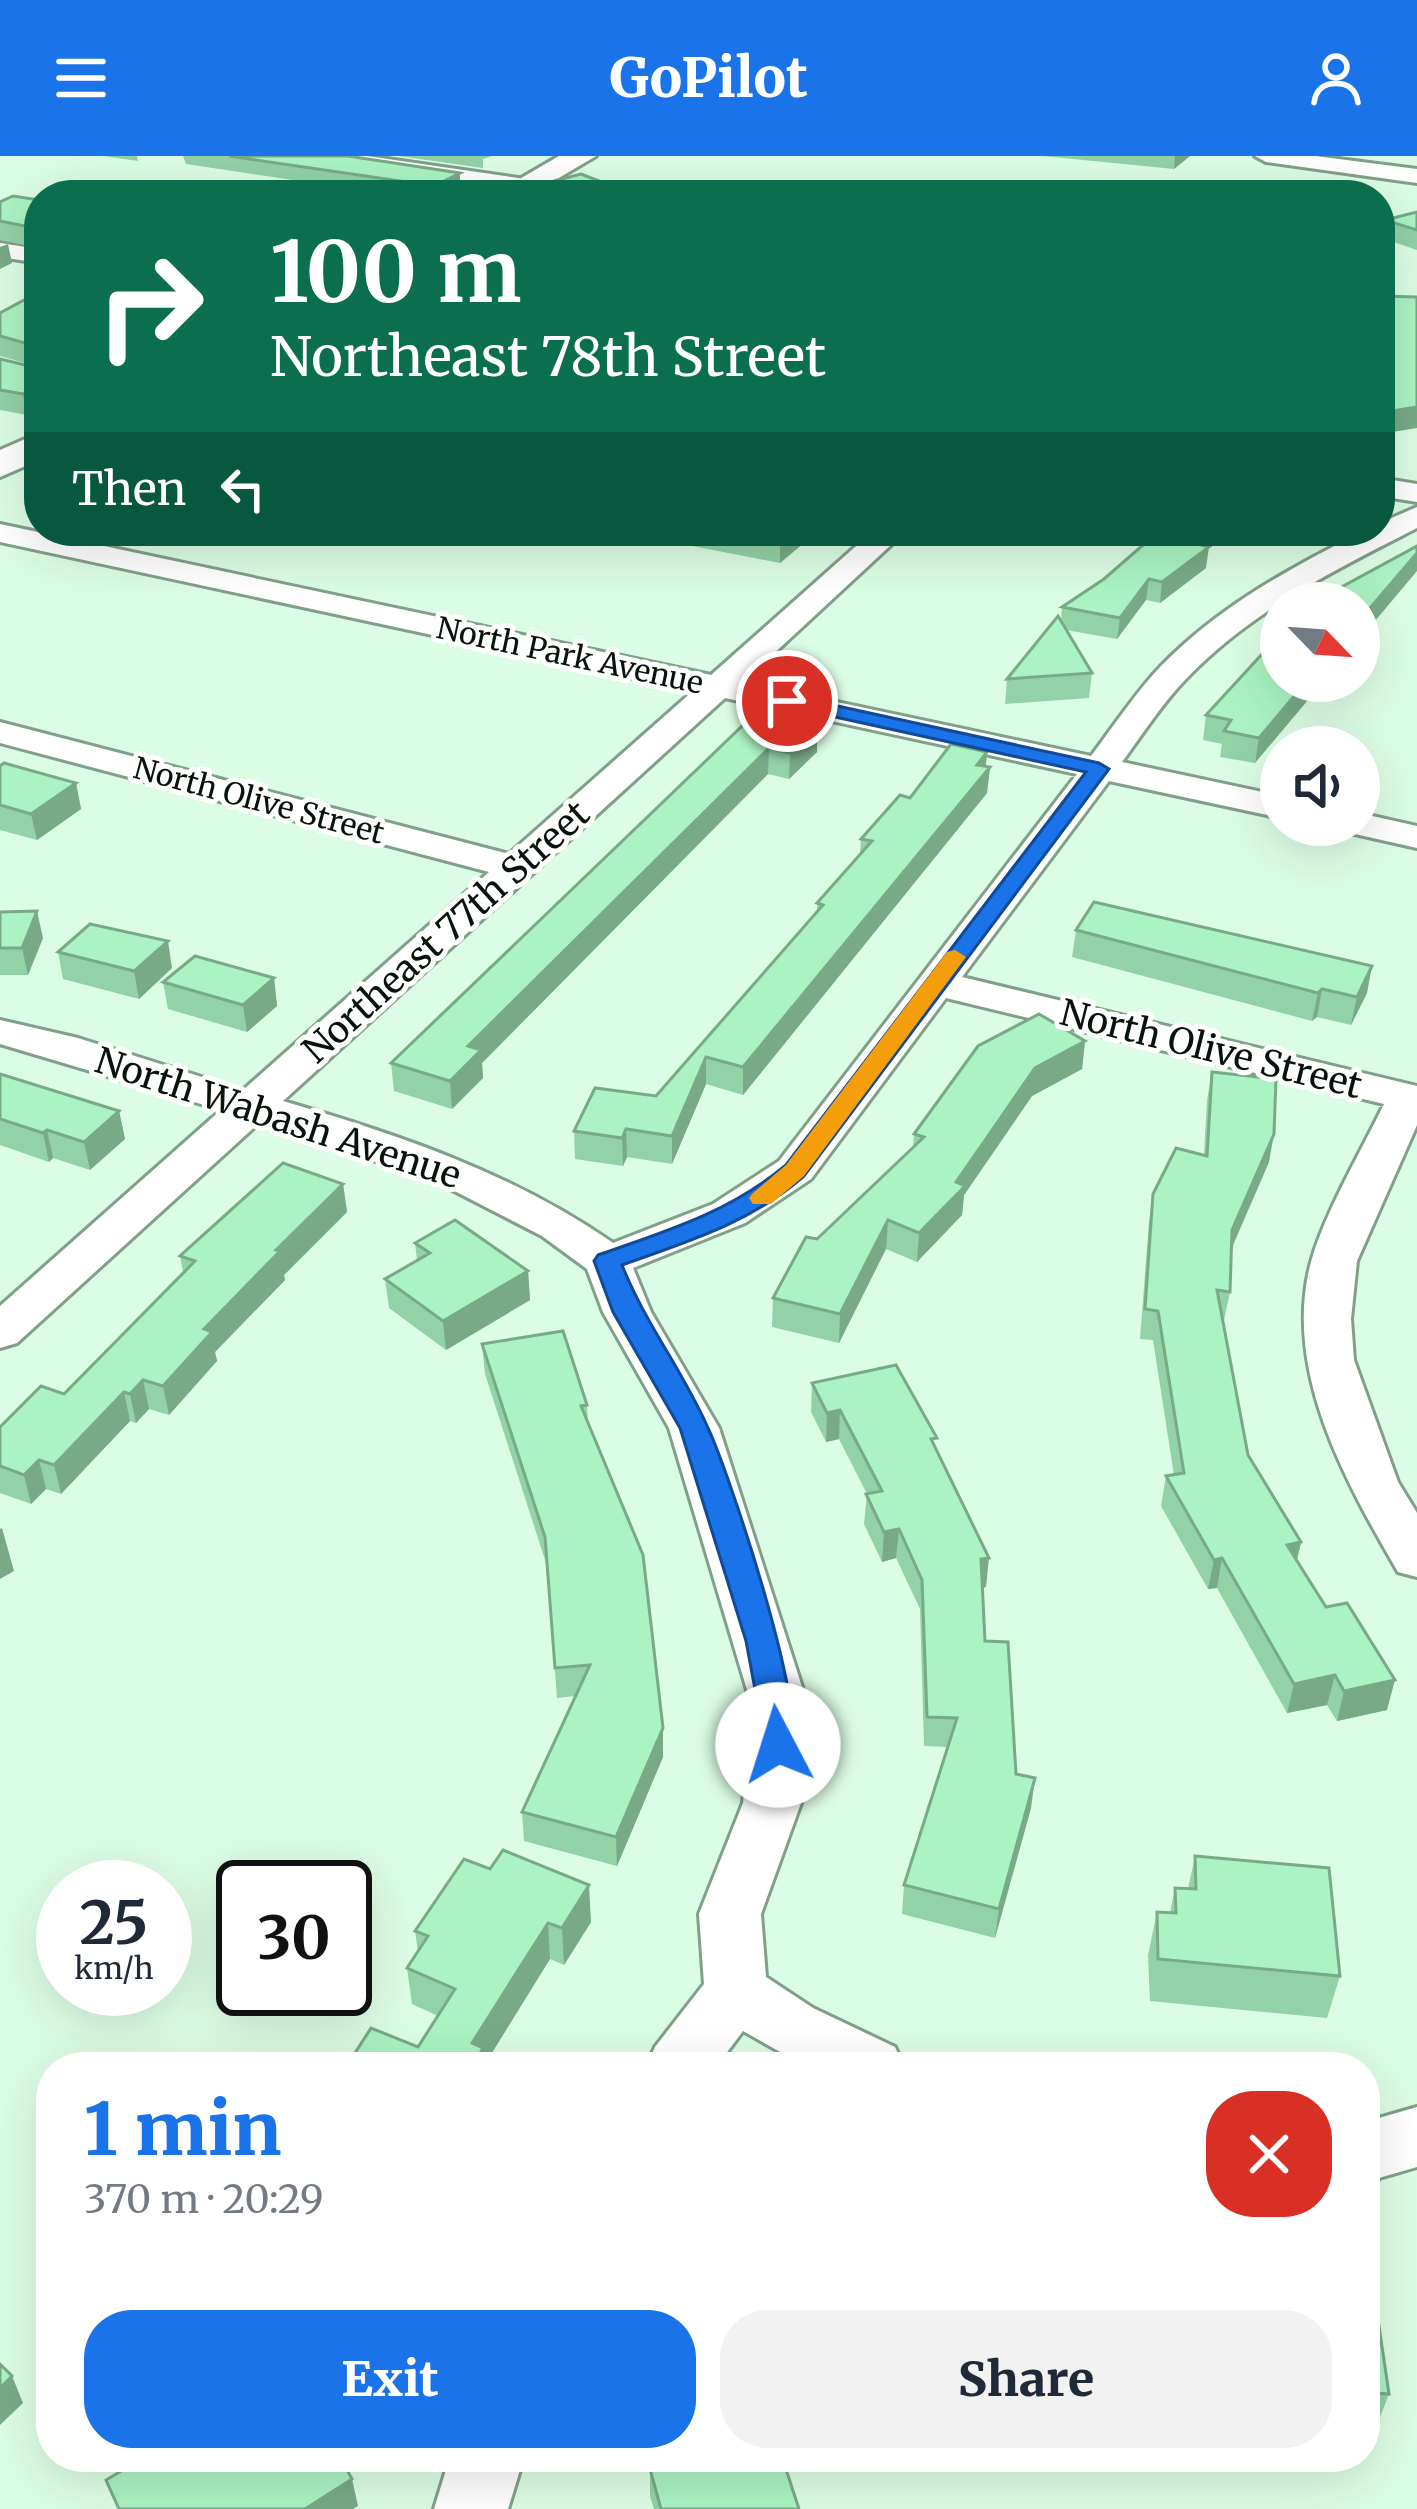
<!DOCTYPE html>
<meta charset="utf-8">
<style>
body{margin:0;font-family:Merriweather,serif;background:#f2f2f3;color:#1f2937;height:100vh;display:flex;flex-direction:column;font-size:45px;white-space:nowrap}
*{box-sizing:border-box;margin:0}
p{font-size:39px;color:#747a83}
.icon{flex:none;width:66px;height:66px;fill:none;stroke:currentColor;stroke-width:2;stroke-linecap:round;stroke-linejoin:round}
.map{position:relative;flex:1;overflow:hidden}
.sheet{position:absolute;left:36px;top:1896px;width:1344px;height:420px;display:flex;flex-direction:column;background:#fff;border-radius:48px;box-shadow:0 12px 48px #0002}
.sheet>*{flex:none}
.banner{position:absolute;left:24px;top:24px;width:1371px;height:366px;border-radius:48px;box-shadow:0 12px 48px #0002;background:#0b6e4f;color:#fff;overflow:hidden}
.needle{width:78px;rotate:115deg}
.tools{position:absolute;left:1260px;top:426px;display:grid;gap:24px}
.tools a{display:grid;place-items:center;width:120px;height:120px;border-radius:50%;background:#fff;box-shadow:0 12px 48px #0002;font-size:60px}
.speed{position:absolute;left:36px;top:1704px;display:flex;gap:24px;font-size:60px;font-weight:700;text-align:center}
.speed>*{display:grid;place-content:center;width:156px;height:156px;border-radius:50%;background:#fff;box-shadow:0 12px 48px #0002;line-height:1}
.speed small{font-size:30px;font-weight:400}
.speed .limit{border:6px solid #111;border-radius:18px;background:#fff;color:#111}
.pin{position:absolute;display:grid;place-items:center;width:102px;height:102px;color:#fff;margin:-51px;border:6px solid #fff;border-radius:50%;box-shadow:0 3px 12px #0007}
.me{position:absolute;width:132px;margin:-66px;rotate:355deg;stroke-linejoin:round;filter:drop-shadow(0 0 9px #0008)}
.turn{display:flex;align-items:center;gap:42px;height:252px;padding:0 48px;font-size:54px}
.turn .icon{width:156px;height:156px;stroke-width:2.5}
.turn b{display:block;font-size:84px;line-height:102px}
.then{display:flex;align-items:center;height:114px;padding:0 48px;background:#0003;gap:24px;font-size:45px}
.round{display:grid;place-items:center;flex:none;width:126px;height:126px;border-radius:48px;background:#f2f2f3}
.overview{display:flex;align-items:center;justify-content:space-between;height:204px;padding:0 48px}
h1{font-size:72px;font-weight:800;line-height:90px;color:#1a73e8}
.cta{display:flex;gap:24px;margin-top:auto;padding:24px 48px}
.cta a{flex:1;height:138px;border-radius:48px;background:#1a73e8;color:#fff;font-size:48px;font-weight:800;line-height:138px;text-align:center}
.cta a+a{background:#f2f2f3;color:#1f2937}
header{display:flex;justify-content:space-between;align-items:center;height:156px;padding:0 48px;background:#1a73e8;color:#fff;font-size:54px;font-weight:800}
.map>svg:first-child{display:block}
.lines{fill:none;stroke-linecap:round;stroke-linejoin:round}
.street-casing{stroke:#81a08a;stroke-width:6}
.secondary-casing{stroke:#81a08a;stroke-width:6}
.street{fill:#fff;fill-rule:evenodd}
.secondary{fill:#fff;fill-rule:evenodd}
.wall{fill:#93d1a7}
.shaded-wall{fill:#78aa88}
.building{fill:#abf3c2;stroke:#78aa88;stroke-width:3}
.route{fill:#1a73e8;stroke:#114b97;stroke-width:3}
.slow{fill:#f59e0b}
.labels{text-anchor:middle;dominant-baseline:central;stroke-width:10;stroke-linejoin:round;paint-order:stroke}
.far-street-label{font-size:30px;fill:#08130b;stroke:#fff}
.street-label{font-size:36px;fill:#08130b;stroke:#fff}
</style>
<header><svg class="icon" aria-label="menu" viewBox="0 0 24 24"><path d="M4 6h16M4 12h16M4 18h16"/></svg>GoPilot<svg class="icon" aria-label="person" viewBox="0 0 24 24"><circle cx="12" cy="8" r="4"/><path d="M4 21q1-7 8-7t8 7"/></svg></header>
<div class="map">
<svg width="1417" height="2353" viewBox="0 0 1417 2353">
<rect width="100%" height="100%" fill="#dcfde5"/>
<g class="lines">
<defs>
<g id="street">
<polygon points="313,0 367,0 525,23 536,30 525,37 324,6"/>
<polygon points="1255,0 1315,0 1417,13 1417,27 1266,6"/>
<polygon points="961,31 972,38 949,39"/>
<polygon points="0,87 39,93 39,107 0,101"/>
<polygon points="1380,322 1417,328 1417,346 1380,340"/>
<path d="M1417 351V372C1333 415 1250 455 1184 525 1161 549 1142 579 1122 606L1281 640V662L1109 625 962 821 1417 930V969L1357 1105 1351 1163 1354 1204 1398 1326 1417 1357V1421L1398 1416C1346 1326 1282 1214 1311 1106 1324 1058 1362 994 1384 948L946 842 811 1023 745 1067 633 1112 651 1156 719 1272 803 1534 807 1589 801 1647 761 1758 766 1821 813 1852 895 1891 904 1911H807L743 1875 716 1911H646L655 1891 704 1828 699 1758 743 1647 749 1589 747 1534 669 1272 603 1156 587 1113 542 1080 437 1026 260 966 17 1187 0 1192V1150L221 954 0 888V864L78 882 243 934 489 716 0 587V566L509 698 693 535 0 386V368L711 519 873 375H906L743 526 1091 600C1114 570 1135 537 1161 510 1220 450 1290 412 1364 375H1380V367ZM725 542 1077 618 779 1005 713 1048 613 1087C512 1017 400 979 283 945Z"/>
<polygon points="1359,657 1417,670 1417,692 1346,676 1341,669 1359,669"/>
<polygon points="1417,1951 1417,2011 1365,2026 1365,1966"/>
<polygon points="450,2301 524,2301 508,2353 434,2353"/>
</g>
<g id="secondary">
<polygon points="559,0 596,0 530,39 492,39"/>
<polygon points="39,277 39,304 0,321 0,294"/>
</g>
</defs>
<use href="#street" class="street-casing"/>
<use href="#secondary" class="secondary-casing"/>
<use href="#street" class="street"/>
<use href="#secondary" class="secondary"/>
</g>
<g class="wall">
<polygon points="103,0 137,0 138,5"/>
<polygon points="183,0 348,0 460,32 447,39 394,39 186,8"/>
<polygon points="398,0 492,0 483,3 483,12"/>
<polygon points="1043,0 1190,0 1174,13"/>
<polygon points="39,44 39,92 0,84 0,46"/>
<polygon points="1417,56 1417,94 1382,82 1385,64"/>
<polygon points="39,136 39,253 27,259 0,254 0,203 34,211 36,210 0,200 0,157"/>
<polygon points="616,375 818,375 780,407"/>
<polygon points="1159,375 1189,375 1187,385 1206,412 1160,447 1146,444 1117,483 1066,474 1092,517 1089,542 1005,548 1007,523 1061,465 1062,451 1104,423"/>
<polygon points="1279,486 1255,607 1220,601 1222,588 1203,584 1206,559"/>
<polygon points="763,550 806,568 817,596 789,623 768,618 482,907 483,922 452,953 394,935 391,907"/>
<polygon points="987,596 986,610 990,611 987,637 743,939 706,928 672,1008 627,1001 623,1010 575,1003 574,975 656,940 817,755 817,747 860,698 861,683 910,642"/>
<polygon points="0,610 76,627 81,653 37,684 0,674"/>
<polygon points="0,756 43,782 28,819 0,819"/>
<polygon points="1076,774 1367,837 1351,869 1317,861 1312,865 1072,801"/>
<polygon points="58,796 172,812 139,843 63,823"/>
<polygon points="274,822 277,850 247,876 168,853 163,826"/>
<polygon points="1085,885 1082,913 1032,940 964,1039 962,1059 917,1106 886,1093 839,1187 772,1171 773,1142 817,1083 913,992 914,978"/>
<polygon points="1212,916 1269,1006 1232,1092 1230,1136 1224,1165 1222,1164 1248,1299 1301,1386 1297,1405 1387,1554 1337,1565 1327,1549 1287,1557 1217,1432 1208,1433 1161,1350 1166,1320 1174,1319 1153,1184 1140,1183 1149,1066 1153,1038 1204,999 1207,944"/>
<polygon points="0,918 119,955 125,983 90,1014 53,1002 49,1006 0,989"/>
<polygon points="343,1028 347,1056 284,1119 285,1124 215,1196 217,1205 169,1259 149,1253 136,1267 130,1265 61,1338 46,1333 31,1348 0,1337 0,1271 64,1238 183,1116 180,1100"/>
<polygon points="415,1087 528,1115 530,1144 446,1194 389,1152 385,1123 417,1104"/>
<polygon points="482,1188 587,1249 588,1267 663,1601 617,1710 524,1685 522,1656 576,1540 557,1542 547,1410 485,1218"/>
<polygon points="812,1227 936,1293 986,1431 982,1432 985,1485 1016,1618 1031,1652 995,1782 902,1758 904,1729 948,1591 924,1590 920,1453 896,1402 882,1406 864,1368 867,1338 839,1283 826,1286 811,1256"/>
<polygon points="1195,1700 1340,1820 1327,1862 1150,1845 1148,1799 1157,1756 1170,1757 1175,1732 1188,1733"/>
<polygon points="464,1703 591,1766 564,1809 550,1803 485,1908 486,1911 346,1911 418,1891 438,1860 412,1848 407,1812 418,1796 415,1775"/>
<polygon points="1365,2109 1389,2238 1374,2277 1365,2277"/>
<polygon points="650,2313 799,2353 654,2353 650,2340"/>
</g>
<g class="shaded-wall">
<polygon points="1175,0 1190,0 1174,13"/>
<polygon points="460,17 460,32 447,39 435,39 434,30"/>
<polygon points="8,88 12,107 0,113 0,91"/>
<polygon points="39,229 39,253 27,259 23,238"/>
<polygon points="1417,251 1417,272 1380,278 1380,257"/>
<polygon points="791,375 818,375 780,407 780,384"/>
<polygon points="1209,391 1206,412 1160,447 1162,426"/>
<polygon points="1417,397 1417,415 1359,484 1359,465"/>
<polygon points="1149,423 1146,444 1117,483 1120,462"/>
<polygon points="1307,525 1324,525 1255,607 1259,582"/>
<polygon points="807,560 806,582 817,570 817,596 789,623 790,597 801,566"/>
<polygon points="769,592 768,618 482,907 483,922 452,953 450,925 468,890"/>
<polygon points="987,596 985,616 990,611 987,637 743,939 743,911"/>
<polygon points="76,627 81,653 37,684 31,658"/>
<polygon points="37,755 43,782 28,819 22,792"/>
<polygon points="168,785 172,812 139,843 134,815"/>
<polygon points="1372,810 1367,837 1351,869 1357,841"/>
<polygon points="274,822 277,850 247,876 243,849"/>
<polygon points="1322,833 1317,861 1312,865 1318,837"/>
<polygon points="1085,885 1082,913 1032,940 964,1039 962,1059 917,1106 919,1077 1035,912"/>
<polygon points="706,901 706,928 672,1008 672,980"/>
<polygon points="119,955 125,983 90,1014 84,986"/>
<polygon points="626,973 627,1001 623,1010 622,982"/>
<polygon points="47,974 53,1002 49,1006 43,977"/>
<polygon points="1274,978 1269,1006 1227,1102 1232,1074"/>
<polygon points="343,1028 347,1056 284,1119 285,1124 215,1196 217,1205 169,1259 163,1230 204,1173 276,1094"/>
<polygon points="888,1064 886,1093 839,1187 840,1158"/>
<polygon points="528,1115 530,1144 446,1194 443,1165"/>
<polygon points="143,1224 149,1253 136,1267 130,1238"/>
<polygon points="124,1236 130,1265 61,1338 54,1309"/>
<polygon points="840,1254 839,1283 826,1286 827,1257"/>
<polygon points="39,1304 46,1333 31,1348 24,1319"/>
<polygon points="2,1372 14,1415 0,1423 0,1373"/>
<polygon points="899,1373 896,1402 882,1406 884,1376"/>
<polygon points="1301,1386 1294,1416 1287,1389"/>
<polygon points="989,1402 986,1431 978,1433 981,1403"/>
<polygon points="1222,1402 1217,1432 1208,1433 1214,1404"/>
<polygon points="1335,1519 1327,1549 1287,1557 1294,1528"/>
<polygon points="1395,1524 1387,1554 1337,1565 1344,1535"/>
<polygon points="663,1572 663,1601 617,1710 616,1681"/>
<polygon points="1035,1622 1031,1652 995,1782 999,1753"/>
<polygon points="589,1729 591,1766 564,1809 562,1772"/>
<polygon points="548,1767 550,1803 485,1908 486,1911 472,1911 472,1887"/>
<polygon points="12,2220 23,2247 0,2269 0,2232"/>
<polygon points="352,2323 358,2350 353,2353 305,2353"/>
</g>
<g class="building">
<polygon points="229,0 348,0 460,17 434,30"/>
<polygon points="581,18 630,37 636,33 674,39 529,39 554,25"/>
<polygon points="13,40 39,44 39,73 0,65 0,46"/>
<polygon points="1417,56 1417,74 1385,64"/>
<polygon points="39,136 39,191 0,180 0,157"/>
<polygon points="1380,140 1417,141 1417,251 1380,257"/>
<polygon points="0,203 34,211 39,207 39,229 23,238 0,234"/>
<polygon points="733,375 791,375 780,384"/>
<polygon points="1159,375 1185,375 1179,383 1209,391 1162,426 1149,423 1120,462 1062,451 1104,423"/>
<polygon points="1417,390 1417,397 1359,465 1359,447 1322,447 1336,434"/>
<polygon points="1058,460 1092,517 1007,523"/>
<polygon points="1281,484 1281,525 1307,525 1259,582 1224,575 1231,564 1206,559 1274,485 1279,486"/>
<polygon points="763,550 807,560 801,566 817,570 790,597 769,592 468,890 481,894 450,925 391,907"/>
<polygon points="951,588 987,596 977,609 990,611 743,911 706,901 672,980 626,973 622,982 574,975 595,932 656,940 823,749 817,747 872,685 861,683 900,639 910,642"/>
<polygon points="4,607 76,627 31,658 0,649 0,610"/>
<polygon points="1094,746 1372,810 1357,841 1322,833 1318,837 1076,774"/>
<polygon points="37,755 22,792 0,792 0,756"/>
<polygon points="90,768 168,785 134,815 58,796"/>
<polygon points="195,800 274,822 243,849 163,826"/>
<polygon points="1039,858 1085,885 1035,912 956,1026 965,1030 919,1077 888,1064 840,1158 773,1142 806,1081 817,1083 924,981 914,978 978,890"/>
<polygon points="1212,916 1276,923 1274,978 1232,1074 1230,1136 1217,1134 1248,1299 1301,1386 1287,1389 1326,1451 1347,1447 1395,1524 1344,1535 1335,1519 1294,1528 1222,1402 1214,1404 1166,1320 1184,1317 1158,1155 1145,1153 1153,1038 1176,992 1207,1000"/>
<polygon points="0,918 119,955 84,986 47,974 43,977 0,963"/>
<polygon points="283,1007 343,1028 276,1094 280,1095 204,1173 212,1176 163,1230 143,1224 130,1238 124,1236 54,1309 39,1304 24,1319 0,1310 0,1271 41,1230 64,1238 195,1105 180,1100"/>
<polygon points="455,1064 528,1115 443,1165 385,1123 430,1097 415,1087"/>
<polygon points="563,1175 587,1249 581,1250 643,1399 663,1572 616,1681 522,1656 590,1509 555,1512 545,1381 482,1188"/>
<polygon points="896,1209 937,1282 931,1283 989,1402 981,1403 985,1485 1008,1486 1016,1618 1035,1622 999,1753 904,1729 957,1562 927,1561 922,1424 899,1373 884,1376 866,1338 882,1335 840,1254 827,1257 812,1227"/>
<polygon points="503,1694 589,1729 562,1772 548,1767 472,1887 483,1892 472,1911 346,1911 371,1872 418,1891 455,1833 407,1812 428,1780 415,1775 464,1703 490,1713"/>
<polygon points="1195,1700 1329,1712 1340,1820 1158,1803 1157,1756 1176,1757 1175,1732 1196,1733"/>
<polygon points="1365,2109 1370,2109 1389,2238 1365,2236"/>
<polygon points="0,2208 12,2220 0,2232"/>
<polygon points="145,2301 340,2301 352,2323 305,2353 119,2353 106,2324"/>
<polygon points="689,2301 782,2301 799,2353 661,2353 650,2313"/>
</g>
<path class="route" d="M787 539 1099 607 1109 613 804 1020C750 1067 689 1085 622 1109 645 1167 683 1215 708 1272 730 1319 810 1560 790 1598L778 1602 767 1598 746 1485 680 1272 613 1156 594 1105 598 1099C667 1075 730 1056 786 1009L1086 616 780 549 777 545Z"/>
<polygon class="slow" points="955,794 966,801 804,1020 771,1048 753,1048 749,1042 753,1037 786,1009 947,796"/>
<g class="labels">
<g class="far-street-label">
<text transform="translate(570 499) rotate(12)">North Park Avenue</text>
<text transform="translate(259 644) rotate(15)">North Olive Street</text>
</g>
<g class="street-label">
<text transform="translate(446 776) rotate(-42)">Northeast 77th Street</text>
<text transform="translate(1211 893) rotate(14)">North Olive Street</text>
<text transform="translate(278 962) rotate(18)">North Wabash Avenue</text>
</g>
</g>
</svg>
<div class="tools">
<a><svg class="needle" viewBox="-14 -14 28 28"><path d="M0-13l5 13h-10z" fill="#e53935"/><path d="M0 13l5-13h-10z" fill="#747a83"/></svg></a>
<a><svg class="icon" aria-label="sound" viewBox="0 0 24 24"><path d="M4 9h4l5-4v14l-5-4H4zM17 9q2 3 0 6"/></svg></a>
</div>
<div class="speed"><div>25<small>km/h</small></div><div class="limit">30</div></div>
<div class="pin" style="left:787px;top:545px;background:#d93025"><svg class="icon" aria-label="arrive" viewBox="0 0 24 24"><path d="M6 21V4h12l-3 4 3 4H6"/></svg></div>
<svg class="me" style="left:778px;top:1589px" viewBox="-20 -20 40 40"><circle r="19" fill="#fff"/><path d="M0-13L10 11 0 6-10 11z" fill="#1a73e8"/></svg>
<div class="banner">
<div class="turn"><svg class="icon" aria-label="right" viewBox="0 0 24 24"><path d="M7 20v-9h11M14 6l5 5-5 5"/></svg><div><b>100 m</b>Northeast 78th Street</div></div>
<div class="then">Then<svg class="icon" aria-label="left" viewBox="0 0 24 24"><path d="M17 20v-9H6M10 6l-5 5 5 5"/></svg></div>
</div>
<section class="sheet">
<div class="overview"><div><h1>1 min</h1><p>370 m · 20:29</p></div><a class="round" style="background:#d93025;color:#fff"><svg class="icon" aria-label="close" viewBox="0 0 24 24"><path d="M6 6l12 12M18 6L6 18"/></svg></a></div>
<div class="cta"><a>Exit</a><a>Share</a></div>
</section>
</div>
